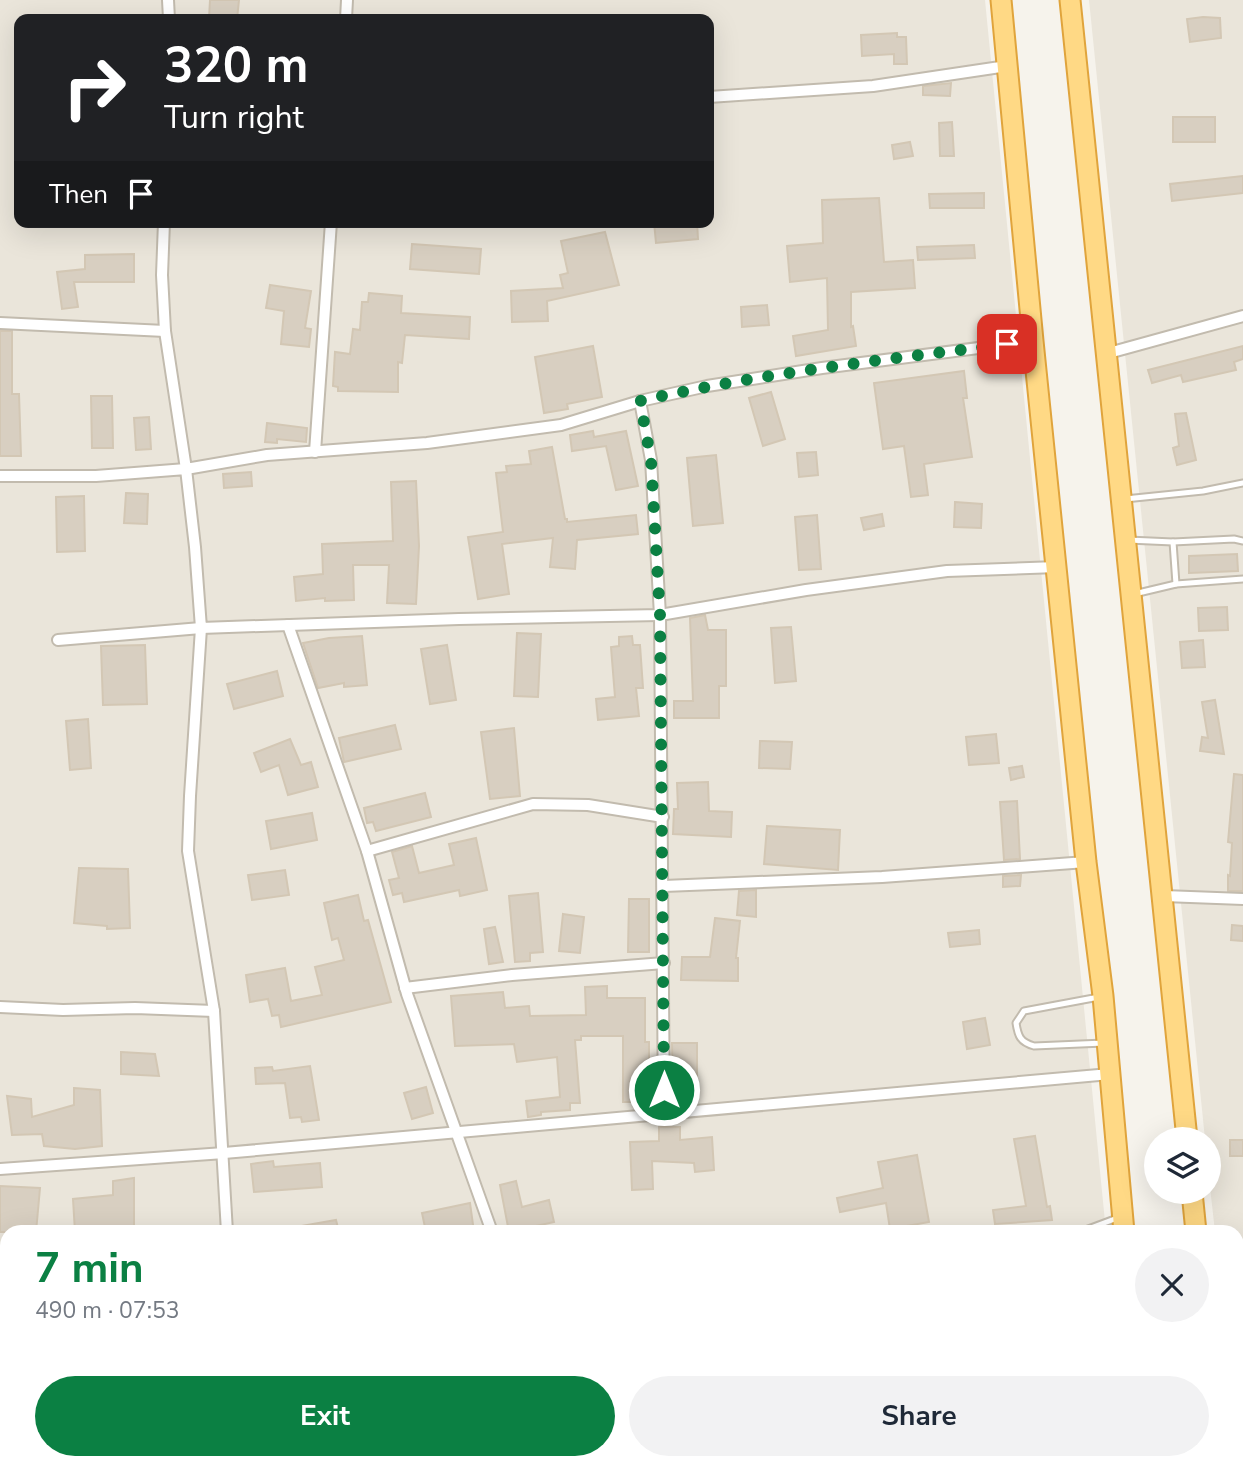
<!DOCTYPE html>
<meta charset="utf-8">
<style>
body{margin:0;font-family:"Nunito Sans",sans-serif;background:#f2f2f3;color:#1f2937;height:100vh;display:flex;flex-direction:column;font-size:26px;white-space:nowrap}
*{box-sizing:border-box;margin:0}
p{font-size:23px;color:#747a83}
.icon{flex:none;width:38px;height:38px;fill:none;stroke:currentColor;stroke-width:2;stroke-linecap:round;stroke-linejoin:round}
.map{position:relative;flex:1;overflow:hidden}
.sheet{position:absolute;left:0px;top:1225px;width:1244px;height:245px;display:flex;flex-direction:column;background:#fff;border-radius:21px 21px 0 0;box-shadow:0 7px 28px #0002}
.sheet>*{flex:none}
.top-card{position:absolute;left:14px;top:14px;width:700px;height:214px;border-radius:14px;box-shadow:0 7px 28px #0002;background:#202124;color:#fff;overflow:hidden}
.tools{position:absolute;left:1144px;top:1127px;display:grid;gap:14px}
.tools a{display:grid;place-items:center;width:77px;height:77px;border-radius:50%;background:#fff;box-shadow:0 7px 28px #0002;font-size:35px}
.pin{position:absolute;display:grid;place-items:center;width:60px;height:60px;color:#fff;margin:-30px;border-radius:14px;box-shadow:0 4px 10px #0006}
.me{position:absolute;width:77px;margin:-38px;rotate:0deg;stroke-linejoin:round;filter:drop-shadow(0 0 5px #0008)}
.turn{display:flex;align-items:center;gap:24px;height:147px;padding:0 35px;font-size:32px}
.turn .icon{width:91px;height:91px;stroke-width:2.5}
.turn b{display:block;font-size:49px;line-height:60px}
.then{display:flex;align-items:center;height:66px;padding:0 35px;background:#0003;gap:14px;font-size:26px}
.round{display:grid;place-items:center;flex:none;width:74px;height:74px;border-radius:37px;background:#f2f2f3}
.overview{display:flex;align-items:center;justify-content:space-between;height:119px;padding:0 35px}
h1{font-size:42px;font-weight:700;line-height:52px;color:#0b8043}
.button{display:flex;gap:14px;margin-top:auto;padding:14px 35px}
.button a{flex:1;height:80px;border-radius:42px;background:#0b8043;color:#fff;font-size:28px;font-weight:700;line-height:80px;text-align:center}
.button a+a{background:#f2f2f3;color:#1f2937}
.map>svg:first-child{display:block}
.residential{fill:#eae5da;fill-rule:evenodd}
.building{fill:#d8cfc1;stroke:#d3c7b4;stroke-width:2}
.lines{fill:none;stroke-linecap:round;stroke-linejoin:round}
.service-casing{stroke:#c2bbae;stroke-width:9}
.minor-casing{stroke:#c2bbae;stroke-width:14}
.trunk-casing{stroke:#e0a43c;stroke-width:23}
.path{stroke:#c4b79f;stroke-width:2.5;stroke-dasharray:3.5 3.5;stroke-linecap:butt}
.service{stroke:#fff;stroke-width:5}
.minor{stroke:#fff;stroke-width:10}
.trunk{stroke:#ffd985;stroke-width:19}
.route{stroke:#0b8043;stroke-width:12;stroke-dasharray:0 21.6}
</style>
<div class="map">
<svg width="1243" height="1470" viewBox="0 0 1243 1470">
<rect width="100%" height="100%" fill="#f6f3ec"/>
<g class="residential">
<path d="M0 0H985L1106 1232H7V1463H1127L1128 1470H0ZM19 19H709V222H19Z"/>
<polygon points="1089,0 1243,0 1243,1470 1237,1470 1237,1232 1215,1232 1209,1178 1209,1139 1205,1139"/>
</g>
<g class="building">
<polygon points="210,0 239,0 237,19 209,19"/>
<polygon points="1203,17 1220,18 1221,38 1190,42 1187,19"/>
<polygon points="897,33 897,37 906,37 907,64 894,64 894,54 862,56 861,35"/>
<polygon points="951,83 950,96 923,95 923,86"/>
<rect x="1173" y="117" width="42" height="25"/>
<polygon points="952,122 954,156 940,156 939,123"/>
<polygon points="910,142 913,156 894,159 892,145"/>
<polygon points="1243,176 1243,193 1172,201 1170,184"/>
<polygon points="984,193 984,208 930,208 929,194"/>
<polygon points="879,198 884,262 913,260 915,288 851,292 851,327 853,326 856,346 796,356 793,336 828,330 827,278 790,282 787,246 823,243 822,200"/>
<polygon points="654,222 697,222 698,239 656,243"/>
<polygon points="605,232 619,285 547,301 548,321 512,322 511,291 563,288 560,275 568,273 561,241"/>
<polygon points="412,244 481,249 479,274 410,269"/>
<polygon points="974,245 975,258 918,260 917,247"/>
<polygon points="134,254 134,282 74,282 78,307 62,309 57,272 85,269 85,255"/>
<polygon points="270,285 311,291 305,328 311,329 309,347 281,344 284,311 266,308"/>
<polygon points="369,293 402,296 401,313 470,317 469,339 405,335 402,363 398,362 398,392 338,391 338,387 333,386 335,352 350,354 353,329 360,330 362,302 368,302"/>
<polygon points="767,305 769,325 742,327 741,307"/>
<polygon points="0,331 12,331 12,394 19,394 21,456 0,456"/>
<polygon points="593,346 602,397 567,404 568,409 544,413 535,357"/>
<polygon points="1243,346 1243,359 1234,362 1236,370 1183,382 1181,375 1152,383 1148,370"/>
<polygon points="964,371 967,398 963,398 972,457 924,464 928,495 911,497 904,446 883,449 874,383"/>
<polygon points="771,392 785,439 763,446 749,398"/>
<polygon points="91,396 112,396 113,448 92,448"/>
<polygon points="1186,413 1196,460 1177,465 1173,448 1179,446 1175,414"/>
<polygon points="149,417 151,449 136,450 134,418"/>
<polygon points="267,423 307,428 306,442 277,439 277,443 265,442"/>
<polygon points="593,431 594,437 626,431 638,486 616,490 606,446 572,451 570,435"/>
<polygon points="552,447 565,519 567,519 567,522 636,515 638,534 577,540 575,569 550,567 553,538 502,544 509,594 478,599 468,537 503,532 496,473 507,472 506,466 531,464 529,451"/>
<polygon points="816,452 818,475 799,477 797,453"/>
<polygon points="716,455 723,523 693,526 687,458"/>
<polygon points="251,472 252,486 224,488 223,474"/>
<polygon points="416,481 419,546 416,604 387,603 389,565 353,565 354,600 325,601 325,598 296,601 294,577 323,574 322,544 393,541 391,482"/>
<polygon points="126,493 148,494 147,524 124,523"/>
<polygon points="84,496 85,551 57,552 56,497"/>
<polygon points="955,502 982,504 981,528 954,527"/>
<polygon points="882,514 884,526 864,530 861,518"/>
<polygon points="817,515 821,569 799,570 795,517"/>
<polygon points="1237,554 1238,571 1189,573 1189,556"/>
<polygon points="1227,607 1228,630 1199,631 1198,608"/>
<polygon points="705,615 708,630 726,630 726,686 719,686 719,718 674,718 674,701 693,701 690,618"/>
<polygon points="791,627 796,681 775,683 771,628"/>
<polygon points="517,633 541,634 538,697 514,696"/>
<polygon points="362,636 367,685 344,687 344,683 318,688 303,643 329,638"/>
<polygon points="632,636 633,645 640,645 643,688 636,688 639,716 598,720 596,699 615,697 611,647 619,646 619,637"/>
<polygon points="1203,640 1205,667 1182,668 1180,642"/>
<polygon points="145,645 147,704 103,705 101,646"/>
<polygon points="447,645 456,700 430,704 421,649"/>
<polygon points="277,671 283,696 234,709 227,684"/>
<polygon points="1215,700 1224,754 1200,751 1202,737 1208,738 1202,702"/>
<polygon points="88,719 91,768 70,770 66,721"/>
<polygon points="395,725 401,749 344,762 339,738"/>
<polygon points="514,728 520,796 490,799 481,732"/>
<polygon points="996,734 999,763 969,765 966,737"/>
<polygon points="290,739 301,765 311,762 318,787 288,795 279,765 261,772 254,753"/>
<polygon points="760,741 792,742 790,769 759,768"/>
<polygon points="1022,766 1024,777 1011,780 1009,768"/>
<polygon points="1234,774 1243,775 1243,891 1228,891 1228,875 1230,876 1232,843 1228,842"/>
<polygon points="708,782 709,811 732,812 731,837 673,834 674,809 678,809 677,783"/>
<polygon points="425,793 431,817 376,831 373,822 367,823 364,808"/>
<polygon points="1017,801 1020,859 1004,860 1000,802"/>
<polygon points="312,813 317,840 271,849 266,821"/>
<polygon points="767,826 840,830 838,870 764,864"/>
<polygon points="476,838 487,890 460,896 459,890 404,902 402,893 393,895 389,880 399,878 392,852 412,846 419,873 454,865 449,844"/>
<polygon points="79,868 128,869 130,928 107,929 107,926 74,923"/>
<polygon points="285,870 289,895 252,900 248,875"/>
<polygon points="1021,875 1020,886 1003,887 1003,876"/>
<polygon points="756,890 756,917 737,915 739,891"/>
<polygon points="538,893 543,952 530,953 530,961 515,962 509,896"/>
<polygon points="358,895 364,921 368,920 391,1002 281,1027 279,1015 272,1016 268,999 250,1002 246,975 285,968 291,1001 322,995 315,967 344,960 338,938 332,940 324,903"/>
<polygon points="629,899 649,899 649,952 628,952"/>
<polygon points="563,914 584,917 580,953 559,951"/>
<polygon points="715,918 740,921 736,958 738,958 738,981 681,980 682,957 710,957"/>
<polygon points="1232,925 1243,926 1243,941 1231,940"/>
<polygon points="495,927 503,962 489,964 484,929"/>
<polygon points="979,930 980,944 950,947 948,933"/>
<polygon points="607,986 607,998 645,998 645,1042 649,1042 649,1102 623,1102 623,1036 581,1036 581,1040 575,1040 580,1103 570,1103 570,1110 541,1112 541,1115 528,1117 526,1101 560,1097 557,1057 517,1062 514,1044 455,1046 451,996 503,992 505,1008 529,1006 530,1016 586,1015 585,987"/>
<polygon points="985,1018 990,1045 967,1049 963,1022"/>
<polygon points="672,1043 697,1043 697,1092 673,1092"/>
<polygon points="121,1052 155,1054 159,1076 121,1074"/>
<polygon points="310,1066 319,1120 302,1122 301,1117 290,1118 285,1083 256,1084 255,1068 272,1067 273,1071"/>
<polygon points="426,1087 433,1113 412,1119 404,1093"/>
<polygon points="74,1088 100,1090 102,1146 75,1149 44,1146 42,1134 12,1135 7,1096 31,1099 32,1117 74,1105"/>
<polygon points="659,1127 680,1127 680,1140 712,1137 714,1170 695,1172 694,1163 652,1161 653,1189 632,1190 630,1142 659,1141"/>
<polygon points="1035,1136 1047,1207 1050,1206 1052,1220 995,1224 993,1210 1026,1206 1014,1139"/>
<rect x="1230" y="1140" width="13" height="16"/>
<polygon points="917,1155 929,1222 890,1229 886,1203 840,1212 837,1198 883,1188 878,1162"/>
<polygon points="273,1161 274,1167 320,1163 322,1187 254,1192 251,1164"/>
<polygon points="134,1178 134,1232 75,1232 73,1199 113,1195 113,1181"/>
<polygon points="516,1181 522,1207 549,1200 554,1222 509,1232 500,1185"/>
<polygon points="0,1186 40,1188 36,1232 0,1232"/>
<polygon points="470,1203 474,1232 426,1232 422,1213"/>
<polygon points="336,1220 339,1232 301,1232 301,1226"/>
</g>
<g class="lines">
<defs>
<g id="service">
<polyline points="1125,499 1203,491 1243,483"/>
<polyline points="1128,540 1173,542 1234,539 1243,541"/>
<polyline points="1173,542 1176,584"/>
<polyline points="1134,594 1176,584 1243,579"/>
<path d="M1099 997 1024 1011 1016 1023C1018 1036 1020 1042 1034 1046L1104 1043"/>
<polyline points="1080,1232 1120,1217"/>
<polyline points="1237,1409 1243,1409"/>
<polyline points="1241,1470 1243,1469"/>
</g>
<g id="minor">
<polyline points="168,0 169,19"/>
<polyline points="346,19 347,0"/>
<polyline points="709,97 873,86 1007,66"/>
<polyline points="164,222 162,275 165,331 186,469 267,455 427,443 561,425 640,401 707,386 822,368 1033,341"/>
<polyline points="0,323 165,331"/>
<polyline points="1105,354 1243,316"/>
<polyline points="640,401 651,460 660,615 664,1116"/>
<polyline points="315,452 331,222"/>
<polyline points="0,476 96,476 186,469 195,547 201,628 459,619 660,615 806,590 947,571 1057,567"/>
<polyline points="288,625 367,851 407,994 492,1232"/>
<polyline points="58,640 201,628 190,796 188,851 214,1011 227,1232"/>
<polyline points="367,851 533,804 588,805 663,817"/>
<polyline points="664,886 882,877 1086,862"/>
<polyline points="1164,896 1243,899"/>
<polyline points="405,988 512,975 664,963"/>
<polyline points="0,1007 63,1010 135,1008 214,1011"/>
<polyline points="0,1169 224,1153 1110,1074"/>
<polyline points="0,1393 7,1391"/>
<polyline points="577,1463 580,1470"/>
<polyline points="731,1463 734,1470"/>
<polyline points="220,1470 221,1463"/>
<polyline points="458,1470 484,1463"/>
</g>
<g id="trunk">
<polyline points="1001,0 1033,341 1086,862 1103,996 1124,1232"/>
<polyline points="1070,0 1187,1139"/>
<polyline points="1192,1192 1196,1232"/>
<polyline points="1145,1463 1146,1470"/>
<polyline points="1216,1463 1217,1470"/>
</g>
</defs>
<use href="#service" class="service-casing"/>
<use href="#minor" class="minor-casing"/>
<use href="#trunk" class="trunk-casing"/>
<polyline class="path" points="1237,1321 1243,1319"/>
<use href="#service" class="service"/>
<use href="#minor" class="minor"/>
<use href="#trunk" class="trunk"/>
</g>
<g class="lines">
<path class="route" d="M664 1090 660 615 651 460 640 401C761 373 884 360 1007 344"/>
</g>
</svg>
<div class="tools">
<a><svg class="icon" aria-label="layers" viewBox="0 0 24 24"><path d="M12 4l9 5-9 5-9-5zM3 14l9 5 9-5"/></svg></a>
</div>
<div class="pin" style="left:1007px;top:344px;background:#d93025"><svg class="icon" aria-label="arrive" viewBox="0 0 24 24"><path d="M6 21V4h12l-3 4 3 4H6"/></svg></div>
<svg class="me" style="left:664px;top:1090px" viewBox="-20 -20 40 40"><circle r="17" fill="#0b8043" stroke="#fff" stroke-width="3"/><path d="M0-11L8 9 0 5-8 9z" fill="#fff"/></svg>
<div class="top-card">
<div class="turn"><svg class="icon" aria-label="right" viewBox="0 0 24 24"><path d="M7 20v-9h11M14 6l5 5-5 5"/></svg><div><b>320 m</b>Turn right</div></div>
<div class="then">Then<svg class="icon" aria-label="arrive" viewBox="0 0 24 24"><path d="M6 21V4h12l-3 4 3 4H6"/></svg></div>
</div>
<section class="sheet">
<div class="overview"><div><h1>7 min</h1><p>490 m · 07:53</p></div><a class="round"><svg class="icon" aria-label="close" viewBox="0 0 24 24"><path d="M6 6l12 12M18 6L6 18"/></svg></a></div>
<div class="button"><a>Exit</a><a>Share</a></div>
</section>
</div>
